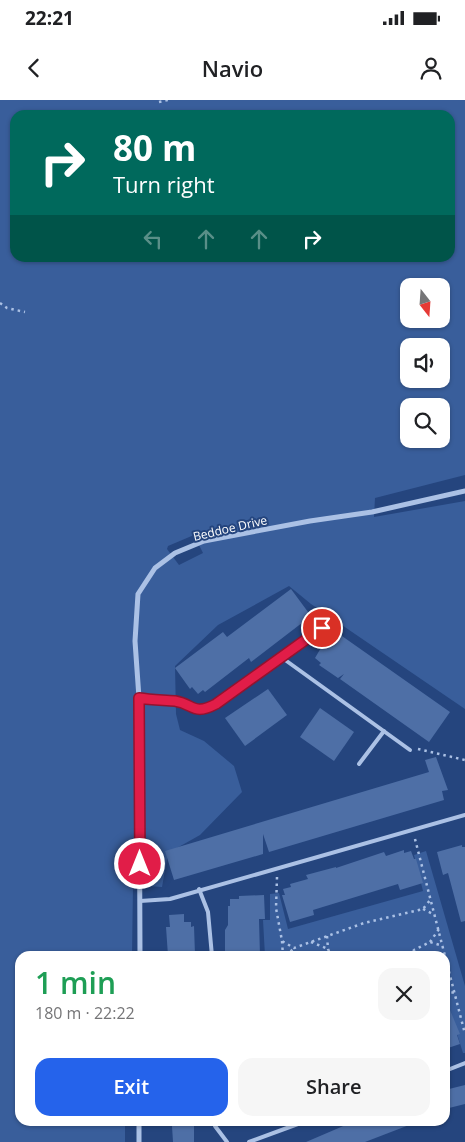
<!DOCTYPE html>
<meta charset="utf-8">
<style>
body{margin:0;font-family:"Open Sans",sans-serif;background:#f6f6f6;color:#202124;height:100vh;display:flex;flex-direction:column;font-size:19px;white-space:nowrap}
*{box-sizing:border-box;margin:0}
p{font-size:16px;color:#757577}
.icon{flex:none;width:28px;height:28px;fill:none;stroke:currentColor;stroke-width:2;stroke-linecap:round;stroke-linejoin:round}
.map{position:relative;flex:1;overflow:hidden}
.drawer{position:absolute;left:15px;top:851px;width:435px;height:175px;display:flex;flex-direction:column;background:#fff;border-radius:15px;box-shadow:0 1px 4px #0004}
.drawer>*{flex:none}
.banner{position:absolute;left:10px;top:10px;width:445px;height:152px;border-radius:15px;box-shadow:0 1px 4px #0004;background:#00695c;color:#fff;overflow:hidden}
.needle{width:32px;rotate:163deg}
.buttons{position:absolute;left:400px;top:178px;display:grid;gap:10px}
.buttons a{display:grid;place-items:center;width:50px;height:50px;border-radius:10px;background:#fff;box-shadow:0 1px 4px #0004;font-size:25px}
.pin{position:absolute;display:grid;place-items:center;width:42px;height:42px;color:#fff;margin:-21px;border:2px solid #fff;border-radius:50%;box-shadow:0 1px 5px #0007}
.me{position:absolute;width:55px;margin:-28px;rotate:0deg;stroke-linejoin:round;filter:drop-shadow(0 0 4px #0008)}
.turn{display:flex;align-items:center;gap:18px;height:105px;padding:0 20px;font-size:22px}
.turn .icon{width:65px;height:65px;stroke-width:2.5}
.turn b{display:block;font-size:35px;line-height:42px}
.lanes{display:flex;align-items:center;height:48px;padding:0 20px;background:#0003;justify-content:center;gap:25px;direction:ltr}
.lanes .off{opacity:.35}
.round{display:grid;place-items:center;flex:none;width:52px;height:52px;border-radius:15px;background:#f6f6f6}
.headline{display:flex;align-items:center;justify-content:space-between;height:85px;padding:0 20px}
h1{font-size:30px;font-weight:600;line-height:38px;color:#1e9e55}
.cta{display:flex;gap:10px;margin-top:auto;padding:10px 20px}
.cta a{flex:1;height:58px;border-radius:15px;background:#2563eb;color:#fff;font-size:20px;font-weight:600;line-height:58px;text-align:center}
.cta a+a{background:#f6f6f6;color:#202124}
.status{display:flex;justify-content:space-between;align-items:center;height:35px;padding:0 25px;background:#fff;direction:ltr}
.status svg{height:14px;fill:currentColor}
header{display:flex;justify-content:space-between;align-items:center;height:65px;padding:0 20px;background:#fff;font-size:22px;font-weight:600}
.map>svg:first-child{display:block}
.green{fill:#395e9b;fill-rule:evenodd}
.building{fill:#4e6fa6}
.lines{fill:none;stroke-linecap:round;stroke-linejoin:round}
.path{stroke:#abc1e5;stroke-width:2.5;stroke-dasharray:2.5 4;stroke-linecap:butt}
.service{stroke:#abc1e5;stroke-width:4}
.minor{stroke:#abc1e5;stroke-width:5}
.route-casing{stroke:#92132f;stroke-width:12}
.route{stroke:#e11d48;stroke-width:9}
.labels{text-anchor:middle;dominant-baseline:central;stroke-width:4;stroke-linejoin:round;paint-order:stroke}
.street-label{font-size:12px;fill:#fff;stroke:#25457e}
</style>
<div class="status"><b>22:21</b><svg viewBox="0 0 49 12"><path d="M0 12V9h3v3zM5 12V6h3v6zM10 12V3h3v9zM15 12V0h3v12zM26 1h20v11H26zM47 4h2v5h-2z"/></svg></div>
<header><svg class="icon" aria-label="back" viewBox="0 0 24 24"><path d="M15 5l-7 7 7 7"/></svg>Navio<svg class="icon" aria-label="person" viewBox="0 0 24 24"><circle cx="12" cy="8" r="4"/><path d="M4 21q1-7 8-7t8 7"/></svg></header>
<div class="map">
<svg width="465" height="1042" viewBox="0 0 465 1042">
<rect width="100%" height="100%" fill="#25457e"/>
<g class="green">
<path d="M0 0H465V375L375 398 374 417 465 401V609L311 504 289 486 218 525 175 566 176 614 180 630 204 641 234 666 242 692 200 735 168 753 162 787 133 785 132 856H20V1021H125V1042H0ZM15 15H450V158H15ZM409 186H441V219H409ZM409 246H441V279H409ZM409 306H441V339H409ZM194 435 203 453 179 465 167 449 168 446Z"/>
<polygon points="426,751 465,886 465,953 463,953 448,905 445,906 445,856 265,856 263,820 270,820 270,794 279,793 288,829 423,791 414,755"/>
</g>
<g class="building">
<polygon points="291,489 311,516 251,562 249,558 205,592 203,590 198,594 192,587 190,589 175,568 223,532 227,537"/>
<polygon points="332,529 450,612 429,642 340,579 344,574 338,578 319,565 321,563 315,558"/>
<polygon points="268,589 287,615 245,646 225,618"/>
<polygon points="320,608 354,632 334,661 300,637"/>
<polygon points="436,657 448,690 442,691 444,700 269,752 263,734 263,754 174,780 165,751 429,672 425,660"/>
<polygon points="462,745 462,747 465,747 465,821 461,822 448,773 443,775 437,752"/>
<polygon points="404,750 404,753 411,751 414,759 416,759 423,783 400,790 398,784 313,810 314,815 290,822 282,795 285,795 283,789 291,787 290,784 308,779 306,775 336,767 336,768 384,752 386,756"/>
<polygon points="264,795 265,819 259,819 260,856 225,855 225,830 228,825 228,806 230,806 230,799 239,799 239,796"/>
<polygon points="184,814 184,822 191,822 191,827 194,826 195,855 168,856 166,827 170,827 169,815"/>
<polygon points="445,898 460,934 457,935 460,944 445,949"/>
<polygon points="465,985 465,1004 445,1009 445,990"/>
<polygon points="175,1021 194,1021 194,1042 173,1042 172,1026 176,1026"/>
<polygon points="355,1021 417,1021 417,1022 365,1042 306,1042"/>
</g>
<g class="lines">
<g class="path">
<polyline points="159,2 168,0"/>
<polyline points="0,203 7,208 25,212"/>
<polyline points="418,649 465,660"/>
<polyline points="415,739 465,934"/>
<polyline points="277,777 276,808 282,841 294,848 364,823 423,809 431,799"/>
<polyline points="423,809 435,815"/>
<polyline points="327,836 328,849 331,856"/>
<polyline points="282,841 283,856"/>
<polyline points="311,842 328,849"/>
<polyline points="430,842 439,829"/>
<polyline points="286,856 294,848"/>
<polyline points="409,856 414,850 430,842 443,846"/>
<polyline points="445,885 450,879"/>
<polyline points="445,891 455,893"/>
</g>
<g class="service">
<polyline points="281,557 410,650"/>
<path d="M139 598C151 599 163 600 175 601 194 604 193 615 216 604L322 528"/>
<polyline points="359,664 384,631"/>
<polyline points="199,789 208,812 212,856"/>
<polyline points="140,801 170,799 465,715"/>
<polyline points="445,971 465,963"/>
<polyline points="215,1021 215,1026 227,1042"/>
<polyline points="249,1042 306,1021"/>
</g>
<g class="minor">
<polyline points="140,856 139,598 135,541 138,494 155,468 175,453 204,441 310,421 372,412 465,391"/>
<polyline points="139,1042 139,1021"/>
</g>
</g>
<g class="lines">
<defs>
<path id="route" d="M140 764 139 598C151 600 163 600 175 601 194 604 193 616 216 604L322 528"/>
</defs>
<use href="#route" class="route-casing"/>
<use href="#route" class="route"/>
</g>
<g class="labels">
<g class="street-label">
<text transform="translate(230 428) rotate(-13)">Beddoe Drive</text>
</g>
</g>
</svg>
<div class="buttons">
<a><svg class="needle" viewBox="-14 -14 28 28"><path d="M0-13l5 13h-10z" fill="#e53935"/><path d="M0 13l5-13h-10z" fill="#757577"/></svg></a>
<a><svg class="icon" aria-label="sound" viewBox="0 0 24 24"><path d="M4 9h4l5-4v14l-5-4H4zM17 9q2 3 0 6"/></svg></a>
<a><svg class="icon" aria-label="search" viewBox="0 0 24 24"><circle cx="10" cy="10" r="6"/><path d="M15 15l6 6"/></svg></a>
</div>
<div class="pin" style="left:322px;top:528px;background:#d93025"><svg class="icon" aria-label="arrive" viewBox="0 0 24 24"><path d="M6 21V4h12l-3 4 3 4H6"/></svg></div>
<svg class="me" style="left:140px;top:764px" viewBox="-20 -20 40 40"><circle r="17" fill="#e11d48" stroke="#fff" stroke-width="3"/><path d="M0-11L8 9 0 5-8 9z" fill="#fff"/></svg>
<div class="banner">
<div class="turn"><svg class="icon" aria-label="right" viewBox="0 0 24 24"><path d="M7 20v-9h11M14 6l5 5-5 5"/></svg><div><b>80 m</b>Turn right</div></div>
<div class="lanes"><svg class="icon off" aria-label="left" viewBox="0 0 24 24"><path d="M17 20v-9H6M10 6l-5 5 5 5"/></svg><svg class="icon off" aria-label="ahead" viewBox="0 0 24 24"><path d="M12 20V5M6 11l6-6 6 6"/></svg><svg class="icon off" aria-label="ahead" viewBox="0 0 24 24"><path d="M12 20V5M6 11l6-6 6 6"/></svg><svg class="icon" aria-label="right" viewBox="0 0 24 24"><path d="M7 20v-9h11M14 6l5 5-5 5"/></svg></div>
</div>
<section class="drawer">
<div class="headline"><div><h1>1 min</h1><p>180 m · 22:22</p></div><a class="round"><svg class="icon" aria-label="close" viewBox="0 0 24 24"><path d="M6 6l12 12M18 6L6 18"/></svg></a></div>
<div class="cta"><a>Exit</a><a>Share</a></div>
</section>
</div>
